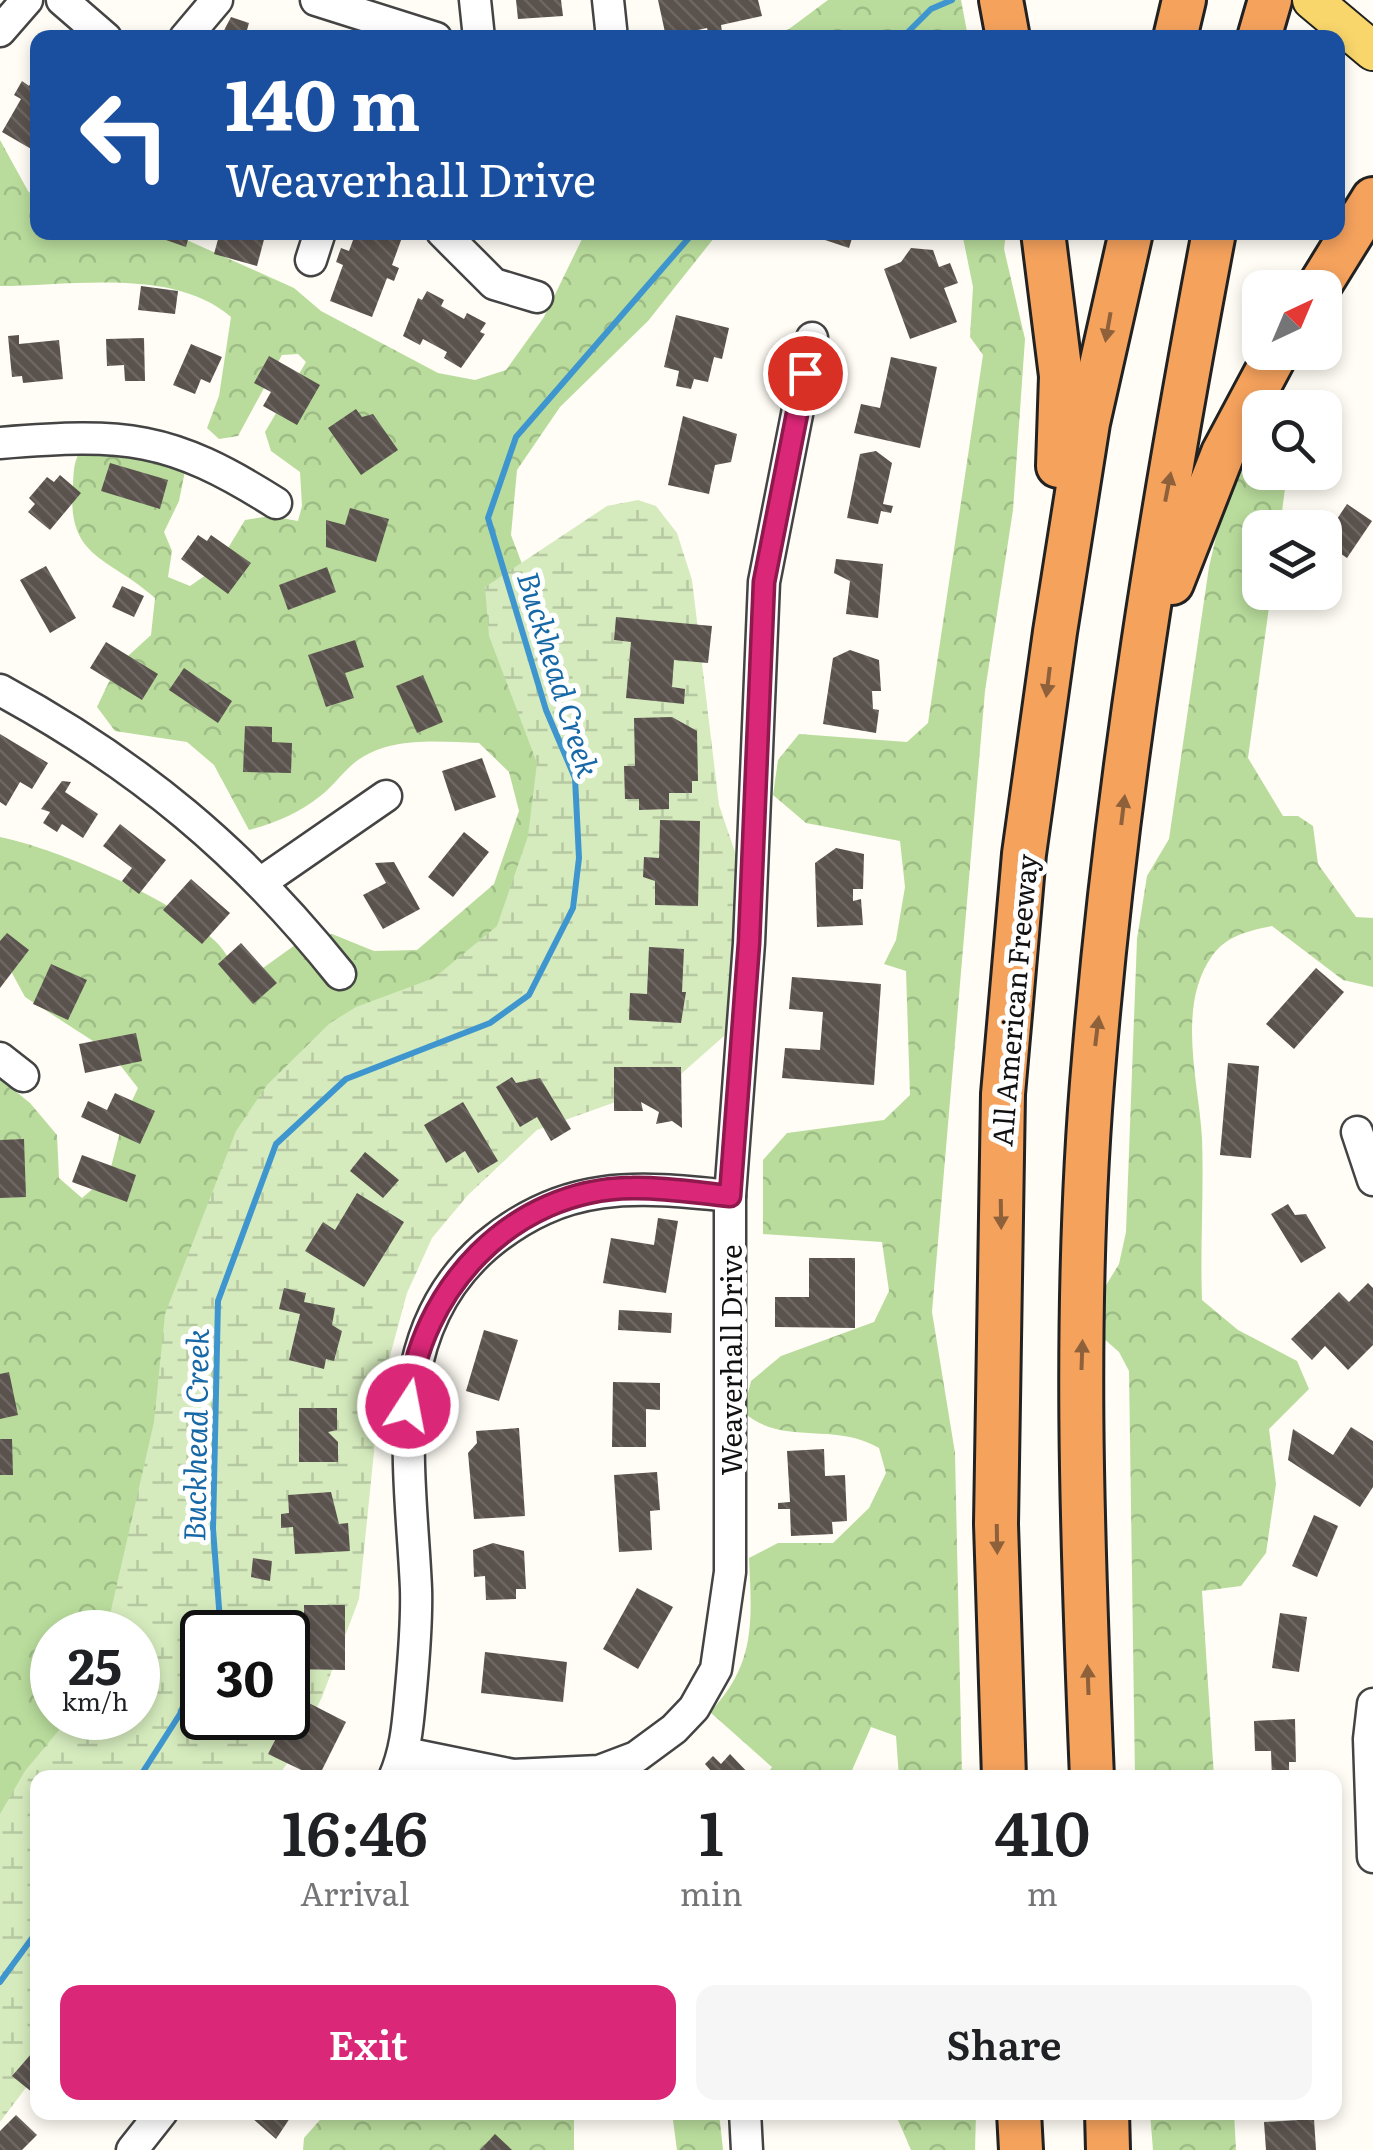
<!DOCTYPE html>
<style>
body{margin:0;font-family:Literata,serif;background:#f6f6f6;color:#202124;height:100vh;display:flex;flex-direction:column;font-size:38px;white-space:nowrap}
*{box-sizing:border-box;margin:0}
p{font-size:32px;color:#757577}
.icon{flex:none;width:55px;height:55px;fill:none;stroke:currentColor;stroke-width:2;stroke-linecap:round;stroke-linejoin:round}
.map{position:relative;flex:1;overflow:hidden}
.drawer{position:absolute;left:30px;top:1770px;width:1312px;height:350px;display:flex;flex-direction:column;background:#fff;border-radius:20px;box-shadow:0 5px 15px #0003}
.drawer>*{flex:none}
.hud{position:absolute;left:30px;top:30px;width:1315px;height:210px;border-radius:20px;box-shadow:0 5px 15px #0003;background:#1a4fa0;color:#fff;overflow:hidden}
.needle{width:65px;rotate:44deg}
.controls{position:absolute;left:1242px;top:270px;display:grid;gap:20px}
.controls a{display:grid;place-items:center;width:100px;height:100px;border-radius:20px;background:#fff;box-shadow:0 5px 15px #0003;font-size:50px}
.speed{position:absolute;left:30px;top:1610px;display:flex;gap:20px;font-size:50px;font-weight:700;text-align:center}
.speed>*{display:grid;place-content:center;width:130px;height:130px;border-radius:50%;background:#fff;box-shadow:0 5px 15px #0003;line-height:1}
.speed small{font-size:25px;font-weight:400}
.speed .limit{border:5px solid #111;border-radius:15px;background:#fff;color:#111}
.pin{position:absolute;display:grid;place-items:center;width:85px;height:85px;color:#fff;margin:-42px;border:5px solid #fff;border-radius:50%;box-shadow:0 2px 10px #0007}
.me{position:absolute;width:110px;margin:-55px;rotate:11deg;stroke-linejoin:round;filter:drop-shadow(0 0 8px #0008)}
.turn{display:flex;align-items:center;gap:35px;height:210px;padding:0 30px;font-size:45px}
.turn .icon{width:130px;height:130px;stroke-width:2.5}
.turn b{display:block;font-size:70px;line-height:85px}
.eta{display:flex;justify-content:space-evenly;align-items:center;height:170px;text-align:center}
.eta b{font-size:60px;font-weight:600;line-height:70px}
.action{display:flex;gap:20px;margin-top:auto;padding:20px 30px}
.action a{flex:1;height:115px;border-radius:20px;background:#db2777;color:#fff;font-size:40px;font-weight:600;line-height:115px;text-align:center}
.action a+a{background:#f6f6f6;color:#202124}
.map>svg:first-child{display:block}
.forest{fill:url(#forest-crowns);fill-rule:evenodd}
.wetland{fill:url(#wetland-marsh);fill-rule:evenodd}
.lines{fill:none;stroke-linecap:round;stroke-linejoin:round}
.stream{stroke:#3f96cf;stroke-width:6}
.building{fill:url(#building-back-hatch)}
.minor-casing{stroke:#444;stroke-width:35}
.major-casing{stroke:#222;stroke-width:42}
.highway-casing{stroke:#222;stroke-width:48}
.minor{stroke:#fff;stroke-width:30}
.major{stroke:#f9d66b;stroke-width:38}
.highway{stroke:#f5a25d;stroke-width:42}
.oneway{fill:#8e613b}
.route-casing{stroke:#8e194d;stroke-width:25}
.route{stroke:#db2777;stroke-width:18}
.labels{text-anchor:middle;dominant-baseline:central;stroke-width:10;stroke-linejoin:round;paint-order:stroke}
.street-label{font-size:28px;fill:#111;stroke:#fff}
.water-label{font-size:30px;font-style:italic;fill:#1768a6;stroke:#fff}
</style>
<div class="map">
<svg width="1373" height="2150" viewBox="0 0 1373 2150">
<defs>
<pattern id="forest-crowns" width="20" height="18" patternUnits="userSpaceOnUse" patternTransform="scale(2.5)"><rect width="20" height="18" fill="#b9dc9c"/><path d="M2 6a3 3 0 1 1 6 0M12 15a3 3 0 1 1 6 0" fill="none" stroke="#9ebc85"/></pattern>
<pattern id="wetland-marsh" width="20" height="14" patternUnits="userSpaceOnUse" patternTransform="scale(2.5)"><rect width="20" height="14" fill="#d5ebbd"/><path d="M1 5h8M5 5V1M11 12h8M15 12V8" fill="none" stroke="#b6c8a1"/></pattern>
<pattern id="building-back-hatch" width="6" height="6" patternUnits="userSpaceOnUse" patternTransform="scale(2.5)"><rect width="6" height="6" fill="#5a524d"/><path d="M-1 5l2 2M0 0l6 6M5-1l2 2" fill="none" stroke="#6d6662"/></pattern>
</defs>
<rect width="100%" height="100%" fill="#fffdf5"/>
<g class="forest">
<polygon points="828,0 961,0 968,37 767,37 789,29"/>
<path d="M0 140 28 191 37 199 38 232 171 233 294 288 321 311 438 373 475 380 506 370 544 317 585 233H718L648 321 560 407 517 470 511 535 538 606 613 770 491 1106 202 1632V1718L38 1778 0 2074V1079L30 1103 57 1135 59 1178 82 1198 109 1175 123 1120 138 1088 110 1052 25 997 6 962 0 942V837C59 849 179 901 219 945 231 959 232 969 249 978L295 945 332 934 374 951 417 950 494 884 519 811 509 772 479 743C438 742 394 736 358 760 344 770 333 787 319 797 297 814 275 823 249 830L214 765 187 742 115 731 97 707 116 667 151 635 155 598C108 556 66 559 73 485 74 470 73 460 83 448L186 466 179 501 164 532 172 551 168 577 190 586 216 568 245 520 270 516 298 521 302 506 300 472 271 451 265 432 306 362 298 354 282 355 238 436 219 439 207 428 219 396 231 317C174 267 70 286 0 286ZM52 1632H138V1718H52Z"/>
<path d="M962 233H1006L1004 249 1025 339 1013 510 985 691 932 1312 955 1453 962 1777H899L896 1736 871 1727 849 1777H766L772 1767 710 1712C756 1664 752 1621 749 1558L778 1543H833L869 1508 886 1473 879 1448C834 1421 783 1447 743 1412L751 1381 781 1356 874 1322 889 1291 882 1242 763 1234V1160L787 1133 884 1120 910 1095 906 971 884 964 896 940 905 887 900 841 806 823 773 795 778 760 799 734 907 742 928 723 983 355 970 337 973 287Z"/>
<path d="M1260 437V472L1287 473 1280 527 1260 528V592L1271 593 1248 758 1283 816H1298L1313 826 1318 864 1356 917 1373 918V987L1343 980 1272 926C1249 931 1227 935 1212 956 1176 1007 1199 1082 1202 1138 1204 1192 1200 1246 1202 1300L1238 1330 1297 1361 1309 1389 1269 1429 1276 1484 1266 1553 1241 1586 1202 1591 1214 1777H1135L1129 1371 1119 1352 1103 1338 1105 1287 1119 1264 1126 1232 1137 939 1147 876 1169 839 1209 567 1223 507Z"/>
<polygon points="326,2113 574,2113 574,2150 303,2150 304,2138"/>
<polygon points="672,2113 719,2113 723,2150 677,2150"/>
<polygon points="895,2113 976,2113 975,2150 911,2150"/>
<polygon points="1150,2113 1234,2113 1236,2150 1153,2150"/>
</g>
<path class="wetland" d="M638 500 656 506 677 533 692 580 719 805 756 914 741 1013 724 1036 672 1082 537 1130 468 1195 432 1238 407 1293 380 1393 359 1599 322 1697 292 1757 277 1777 38 1778 37 2073 0 2122V1814L25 1771 69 1718H138V1632H106L154 1422 165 1314 236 1131 267 1085 330 1023 356 1007 434 978 497 926 528 836 537 763 489 636 485 587 607 506ZM202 1632H288V1718H202Z"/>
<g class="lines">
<g class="stream">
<polyline points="902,38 931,9 952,0"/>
<polyline points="215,1632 220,1621 213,1529 218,1301 276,1144 346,1079 490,1023 529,995 573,908 579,858 575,778 546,710 488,518 516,437 694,232"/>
<polyline points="139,1778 180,1714 202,1661"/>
<polyline points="0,1982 38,1930"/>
</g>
</g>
<g class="building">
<polygon points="516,0 561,0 563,16 518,19"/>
<polygon points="658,0 758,0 762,16 721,25 722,32 709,35 707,28 666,37"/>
<polygon points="231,17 249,23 247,30 268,38 220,38"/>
<polygon points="38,71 38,153 2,132 21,99 14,95 22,81 29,86"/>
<polygon points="143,232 190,232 186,247"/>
<polygon points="220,232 266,232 257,266 214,254"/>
<polygon points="356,232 404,232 392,265 399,268 394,281 387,278 372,317 330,301 343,265 336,262 341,248 349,251"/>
<polygon points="821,232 854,232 849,248 819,238"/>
<polygon points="911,248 933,250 939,267 950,263 958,283 944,288 957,322 910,339 884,269 901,262"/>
<polygon points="141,286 178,291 175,314 138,310"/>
<polygon points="427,291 444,300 441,306 464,319 467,313 486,323 480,332 485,334 461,368 444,358 447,352 423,339 420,345 403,336 418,298 422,300"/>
<polygon points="676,315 729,328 722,359 714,357 708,382 694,379 691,389 676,386 679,371 664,367"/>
<polygon points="19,335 19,344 59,340 63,379 23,383 22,376 12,377 8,336"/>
<polygon points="144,338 145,381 125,381 124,365 107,366 106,339"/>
<polygon points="191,344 222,357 210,383 201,379 195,394 173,385"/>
<polygon points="269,356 320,385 297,425 263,406 271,392 254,383"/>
<polygon points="891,357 937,367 920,448 854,433 861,404 880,408"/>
<polygon points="356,409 362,417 373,414 398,450 361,475 328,428"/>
<polygon points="683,416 737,434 731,462 715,465 709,494 668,485"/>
<polygon points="876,451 892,463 883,504 893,506 891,513 881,511 878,524 847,518 860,454"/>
<polygon points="110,463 168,480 160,509 101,491"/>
<polygon points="60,475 81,493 50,530 28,512 35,504 29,498 47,477 54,482"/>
<polygon points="1347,504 1372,521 1347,558 1325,543 1325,537"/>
<polygon points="350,508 389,519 376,562 326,547 326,520 345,525"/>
<polygon points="198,535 207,541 211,535 251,563 228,594 181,559"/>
<polygon points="836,559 883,564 878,618 846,614 850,581 834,573"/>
<polygon points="46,566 76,618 50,633 20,580"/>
<polygon points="327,567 336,592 288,610 279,585"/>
<polygon points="122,586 144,596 134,617 112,607"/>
<polygon points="616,617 712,626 708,663 674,660 672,687 685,689 684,704 626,698 631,642 614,640"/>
<polygon points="355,640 364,667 345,673 354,698 326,707 308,655"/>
<polygon points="106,642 158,674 142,700 90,668"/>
<polygon points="850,650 879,660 881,691 872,691 873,709 879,710 876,733 823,724 833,658"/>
<polygon points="184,668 232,701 218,723 169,690"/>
<polygon points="423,675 443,722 417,733 396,686"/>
<polygon points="672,717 697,731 698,781 692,781 692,793 669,793 669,809 639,810 639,799 625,799 624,766 635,766 634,718"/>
<polygon points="245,726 272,727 272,742 292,743 291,773 243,772"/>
<polygon points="0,734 48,763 32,789 20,782 6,806 0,802"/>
<polygon points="482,758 496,797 455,811 442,771"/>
<polygon points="62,781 71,782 65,792 98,814 83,838 62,824 57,832 43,823 50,812 41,809"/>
<polygon points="660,820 700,821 698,906 655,905 655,881 643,877 644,857 659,858"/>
<polygon points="120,824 166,860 139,894 122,881 132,868 103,846"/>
<polygon points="464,832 489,852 453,897 428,877"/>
<polygon points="836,848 864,854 863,889 853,889 853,901 861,899 863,925 817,927 815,863"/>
<polygon points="394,862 420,909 383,929 363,895 386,883 375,863"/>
<polygon points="191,879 230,913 202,944 163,910"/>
<polygon points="7,933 29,950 0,988 0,941"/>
<polygon points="241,943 277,983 253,1004 218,964"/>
<polygon points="649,947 684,949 682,992 686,992 681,1023 629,1020 630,993 647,994"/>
<polygon points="51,964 87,980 68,1020 33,1004"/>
<polygon points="1316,968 1344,992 1294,1049 1266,1024"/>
<polygon points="792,977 881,984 874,1085 782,1078 785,1048 820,1050 823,1012 789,1009"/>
<polygon points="136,1033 142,1061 85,1073 79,1044"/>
<polygon points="1228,1063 1259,1066 1251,1158 1220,1155"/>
<polygon points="614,1067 681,1067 682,1128 672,1121 656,1124 659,1112 641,1102 643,1111 614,1111"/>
<polygon points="512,1077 516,1083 540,1078 571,1129 551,1141 537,1117 520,1127 496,1087"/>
<polygon points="115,1093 155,1111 140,1144 81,1117 88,1101 107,1110"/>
<polygon points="463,1102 498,1161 478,1173 465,1151 446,1163 424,1125"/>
<polygon points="24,1139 26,1197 0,1198 0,1140"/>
<polygon points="365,1152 399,1180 383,1198 350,1171"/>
<polygon points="82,1155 136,1175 127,1202 72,1182"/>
<polygon points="357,1193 404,1222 364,1287 305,1251 323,1222 335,1230"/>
<polygon points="1288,1204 1295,1215 1306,1214 1326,1248 1301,1263 1271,1214"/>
<polygon points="658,1218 678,1221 666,1293 603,1283 611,1238 654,1245"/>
<polygon points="809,1258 855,1258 855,1328 775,1327 775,1297 809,1297"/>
<polygon points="1368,1283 1373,1288 1373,1345 1348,1370 1325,1346 1312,1360 1291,1339 1339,1292 1349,1302"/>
<polygon points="284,1288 306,1293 304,1302 335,1308 332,1325 342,1331 334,1361 326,1359 324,1369 289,1360 300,1314 279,1309"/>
<polygon points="619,1310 672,1313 671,1333 618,1330"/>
<polygon points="484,1330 518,1340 499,1401 466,1391"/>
<polygon points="9,1372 18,1415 0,1419 0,1374"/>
<polygon points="613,1382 660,1383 660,1410 646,1409 646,1447 612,1447"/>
<polygon points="299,1408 337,1408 337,1430 328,1432 338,1442 338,1462 299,1462"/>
<polygon points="1351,1427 1373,1441 1373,1487 1360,1507 1288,1460 1293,1429 1333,1455"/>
<polygon points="519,1428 525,1516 474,1519 468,1453 477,1443 476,1431"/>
<polygon points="0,1439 12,1439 13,1475 0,1475"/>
<polygon points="824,1449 825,1476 845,1475 847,1521 832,1522 833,1534 791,1536 790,1509 778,1509 778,1503 790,1502 787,1451"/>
<polygon points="657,1472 660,1510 650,1511 652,1550 619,1552 614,1475"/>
<polygon points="331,1492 339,1524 348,1523 350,1551 295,1554 293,1527 281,1528 281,1514 289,1513 288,1495"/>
<polygon points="1314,1515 1338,1526 1317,1577 1292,1566"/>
<polygon points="493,1543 524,1551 526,1589 516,1589 516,1599 486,1600 485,1576 474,1577 473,1550"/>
<polygon points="253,1558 272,1561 270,1581 251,1577"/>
<polygon points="637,1588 673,1607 638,1669 603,1649"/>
<polygon points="304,1605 345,1605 345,1670 288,1669 288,1648 304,1648"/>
<polygon points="1280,1613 1307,1617 1299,1672 1272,1668"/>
<polygon points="485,1652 567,1662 563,1702 481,1693"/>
<polygon points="297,1697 346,1722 318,1778 268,1754"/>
<polygon points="1295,1719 1296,1762 1289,1762 1289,1778 1272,1778 1271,1751 1255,1751 1254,1721"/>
<polygon points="730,1754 753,1778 706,1778 712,1772 705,1764 713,1756 721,1764"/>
<polygon points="38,2046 38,2097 12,2076"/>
<polygon points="245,2112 294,2112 276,2139"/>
<polygon points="16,2115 37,2135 22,2150 0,2150 0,2131"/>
<polygon points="1314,2119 1316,2150 1266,2150 1264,2122"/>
<polygon points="495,2134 512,2150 480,2150"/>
</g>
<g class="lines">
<defs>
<g id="minor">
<polyline points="62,0 106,38"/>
<polyline points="316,0 436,38"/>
<polyline points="475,0 479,38"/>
<polyline points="608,0 612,38"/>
<polyline points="0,31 27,0"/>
<polyline points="185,38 217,0"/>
<polyline points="442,232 494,284 537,297"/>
<polyline points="311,260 320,232"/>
<path d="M0 443C125 433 169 435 276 503"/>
<path d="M0 690C138 765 242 851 340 974"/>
<polyline points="263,881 386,796"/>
<polyline points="0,1058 23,1076"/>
<polyline points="1357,1132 1373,1180"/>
<polyline points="1373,1704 1369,1739 1373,1857"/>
<polyline points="405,1753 513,1775 599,1771 636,1757 674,1729 694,1708 716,1669 730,1572 730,1196 749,943 764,582 812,338"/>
<path d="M394 1778C407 1748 408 1720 411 1689 414 1656 417 1623 416 1589 411 1470 383 1335 486 1246 564 1180 635 1186 730 1196"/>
<polyline points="745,2112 747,2150"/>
<polyline points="132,2150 162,2112"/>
</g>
<polyline id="major" points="1312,0 1373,51"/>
<g id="highway">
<polyline points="1001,0 1008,38"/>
<polyline points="1175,38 1184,0"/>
<polyline points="1259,38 1270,0"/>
<polyline points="1043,232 1061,376 1058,466"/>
<polyline points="1318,288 1373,199"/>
<polyline points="1172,583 1223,453 1277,352"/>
<polyline points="1004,1778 996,1524 1003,1094 1024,854 1055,632 1088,423 1131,232"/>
<path d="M1092 1778C1082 1538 1073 1299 1094 1059 1117 782 1162 506 1214 232"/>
<polyline points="1019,2112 1021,2150"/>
<polyline points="1107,2112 1108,2150"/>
</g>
</defs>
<use href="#minor" class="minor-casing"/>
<use href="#major" class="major-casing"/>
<use href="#highway" class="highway-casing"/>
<use href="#minor" class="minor"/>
<use href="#major" class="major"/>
<use href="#highway" class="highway"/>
</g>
<defs><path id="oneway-solid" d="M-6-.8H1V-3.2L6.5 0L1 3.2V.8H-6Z" transform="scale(2.5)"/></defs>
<g class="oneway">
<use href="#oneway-solid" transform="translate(1108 327) rotate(100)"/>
<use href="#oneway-solid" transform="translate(1168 487) rotate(-79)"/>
<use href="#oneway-solid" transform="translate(1048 682) rotate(97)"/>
<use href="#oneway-solid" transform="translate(1123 810) rotate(-83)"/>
<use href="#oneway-solid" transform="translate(1097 1031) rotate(-83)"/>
<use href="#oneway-solid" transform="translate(1001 1214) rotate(89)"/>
<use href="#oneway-solid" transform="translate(1082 1355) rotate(-88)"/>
<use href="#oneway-solid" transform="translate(997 1539) rotate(89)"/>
<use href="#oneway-solid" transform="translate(1088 1680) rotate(-92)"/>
</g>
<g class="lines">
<defs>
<path id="route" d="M408 1406C418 1290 512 1189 632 1188 664 1187 698 1193 730 1196L749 943 764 582 805 373"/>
</defs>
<use href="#route" class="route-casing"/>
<use href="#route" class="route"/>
</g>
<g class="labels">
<g class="street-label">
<text transform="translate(1013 1000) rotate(-85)">All American Freeway</text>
<text transform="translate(730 1360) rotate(-90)">Weaverhall Drive</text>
</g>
<g class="water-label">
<text transform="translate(560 674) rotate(73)">Buckhead Creek</text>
<text transform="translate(194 1435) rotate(-89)">Buckhead Creek</text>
</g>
</g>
</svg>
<div class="controls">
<a><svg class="needle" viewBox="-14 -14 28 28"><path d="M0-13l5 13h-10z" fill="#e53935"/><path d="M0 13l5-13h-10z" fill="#757577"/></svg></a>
<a><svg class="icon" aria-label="search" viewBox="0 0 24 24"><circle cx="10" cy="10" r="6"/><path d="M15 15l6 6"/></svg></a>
<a><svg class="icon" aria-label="layers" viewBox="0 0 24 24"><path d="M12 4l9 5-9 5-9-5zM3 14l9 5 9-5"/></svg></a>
</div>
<div class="speed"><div>25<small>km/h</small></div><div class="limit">30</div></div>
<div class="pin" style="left:805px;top:373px;background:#d93025"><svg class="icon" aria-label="arrive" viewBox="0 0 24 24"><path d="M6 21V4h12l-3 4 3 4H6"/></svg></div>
<svg class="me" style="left:408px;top:1406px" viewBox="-20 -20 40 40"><circle r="17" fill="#db2777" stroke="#fff" stroke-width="3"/><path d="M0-11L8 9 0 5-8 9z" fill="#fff"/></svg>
<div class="hud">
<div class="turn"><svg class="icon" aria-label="left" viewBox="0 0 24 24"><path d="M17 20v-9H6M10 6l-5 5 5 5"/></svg><div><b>140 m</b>Weaverhall Drive</div></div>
</div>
<section class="drawer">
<div class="eta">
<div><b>16:46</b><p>Arrival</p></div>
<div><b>1</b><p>min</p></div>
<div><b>410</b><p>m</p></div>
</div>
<div class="action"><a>Exit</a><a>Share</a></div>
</section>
</div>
